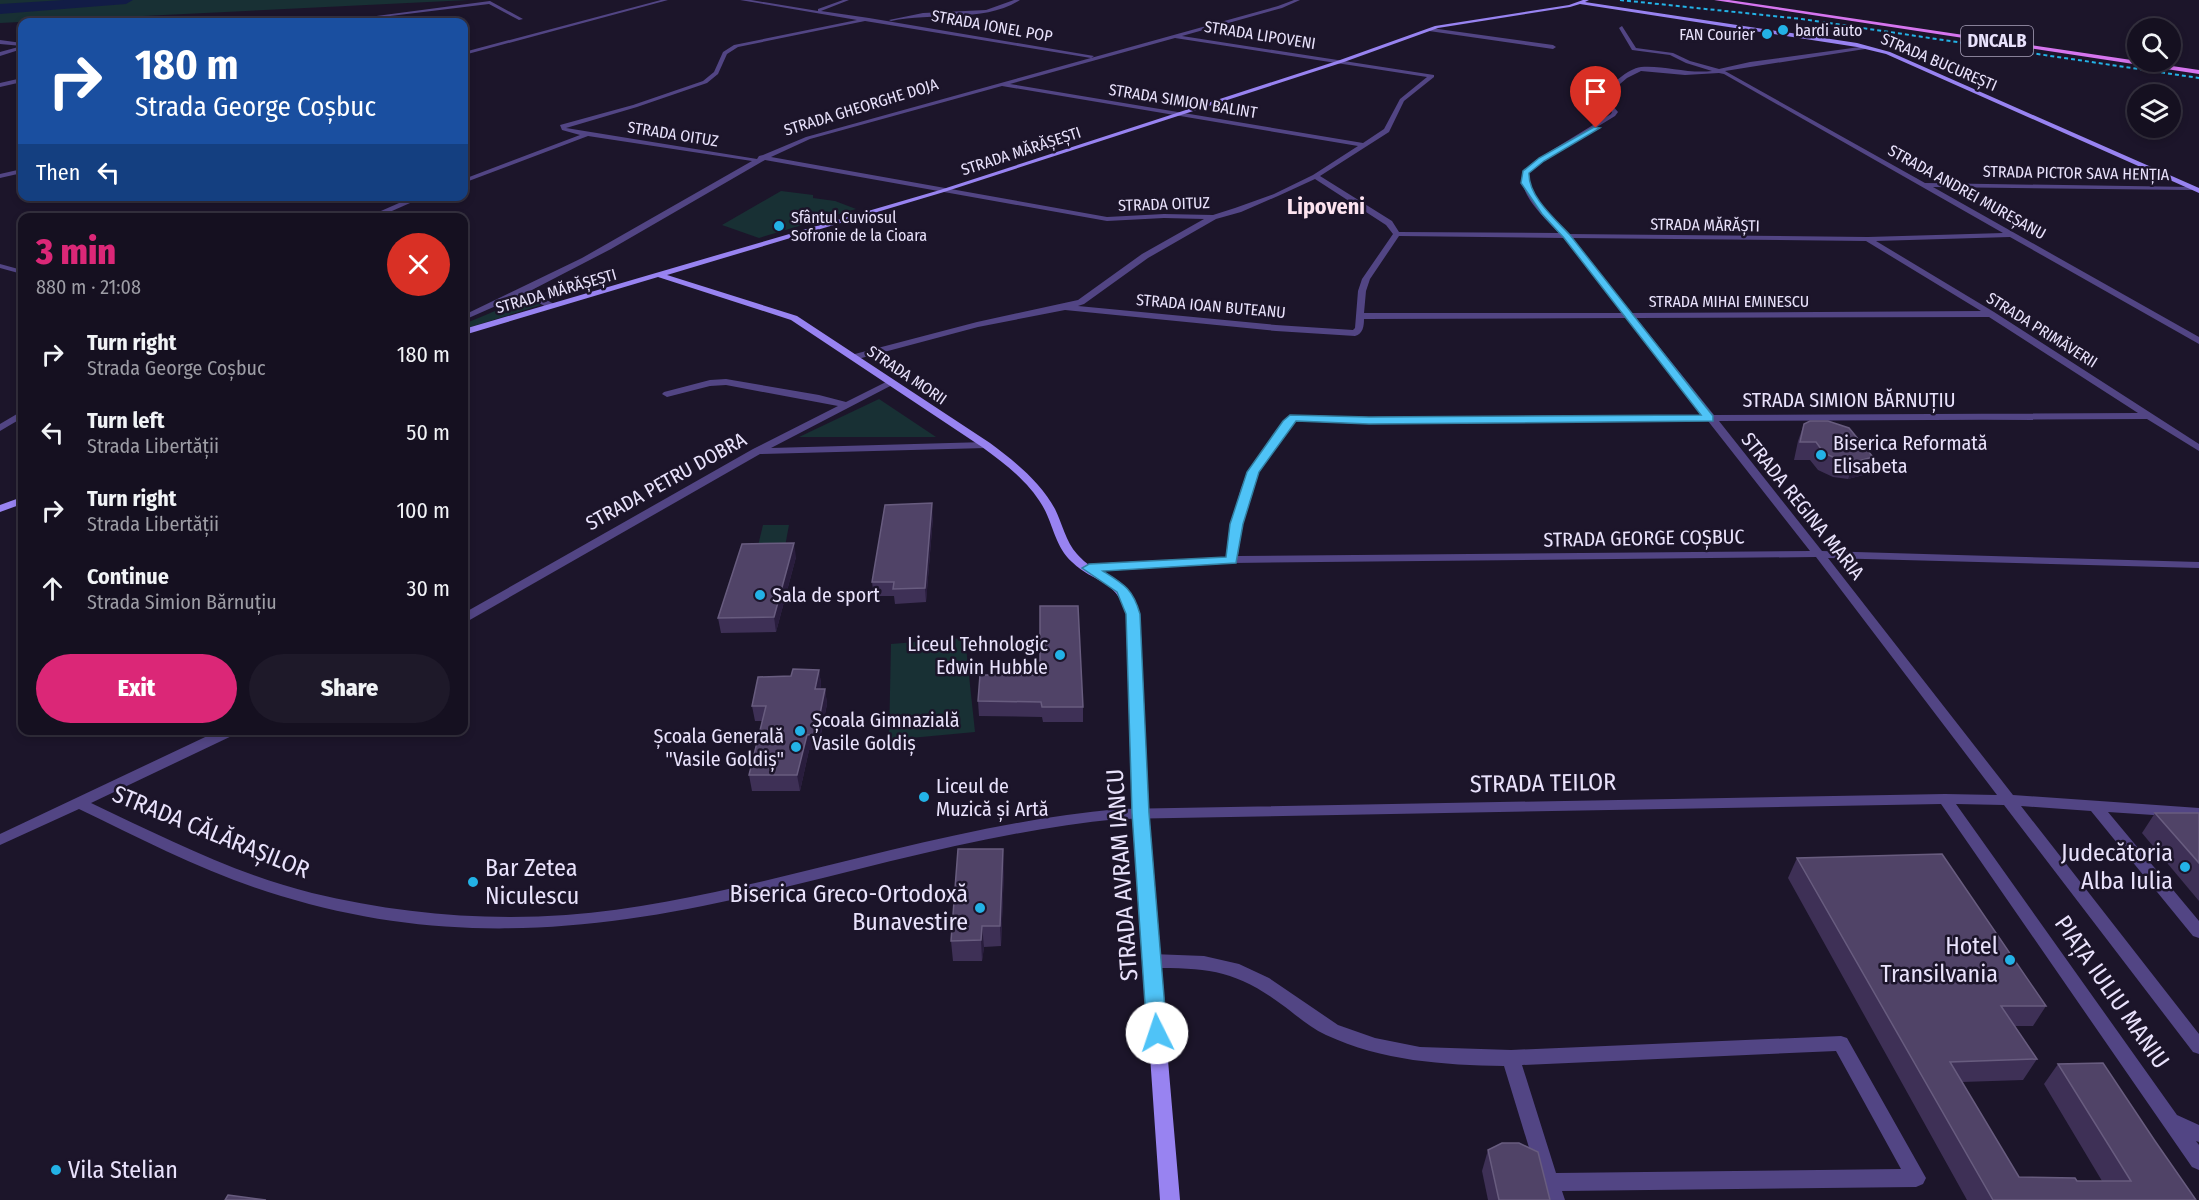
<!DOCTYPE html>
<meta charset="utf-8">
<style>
body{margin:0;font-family:"Fira Sans Condensed",sans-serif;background:#1e1929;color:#f1f3f6;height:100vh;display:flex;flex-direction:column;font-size:22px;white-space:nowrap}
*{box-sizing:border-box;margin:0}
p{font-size:20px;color:#9d9da5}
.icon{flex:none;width:33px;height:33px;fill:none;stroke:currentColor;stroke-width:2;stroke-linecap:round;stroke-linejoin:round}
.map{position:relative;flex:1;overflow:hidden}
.details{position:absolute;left:18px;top:213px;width:450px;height:522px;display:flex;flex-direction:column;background:#151020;border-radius:12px;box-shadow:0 3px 9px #0003,0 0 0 2px #34303e}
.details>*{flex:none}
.hud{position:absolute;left:18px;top:18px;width:450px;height:183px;border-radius:12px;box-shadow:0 3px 9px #0003,0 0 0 2px #34303e;background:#1a4fa0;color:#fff;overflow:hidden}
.fabs{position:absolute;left:2127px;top:18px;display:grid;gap:12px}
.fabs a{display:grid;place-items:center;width:54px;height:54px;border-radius:50%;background:#151020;box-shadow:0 3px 9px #0003,0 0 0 2px #34303e;font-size:30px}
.pin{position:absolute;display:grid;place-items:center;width:51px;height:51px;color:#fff;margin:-62px -26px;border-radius:50% 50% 50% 0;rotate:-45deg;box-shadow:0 0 6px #0007}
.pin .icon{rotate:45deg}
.me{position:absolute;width:66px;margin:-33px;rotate:356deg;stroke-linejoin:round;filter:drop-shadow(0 0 4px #0008)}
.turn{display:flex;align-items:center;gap:21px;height:126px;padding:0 18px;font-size:27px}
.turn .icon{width:78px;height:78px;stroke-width:2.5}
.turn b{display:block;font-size:42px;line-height:51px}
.then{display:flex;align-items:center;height:57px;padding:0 18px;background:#0003;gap:12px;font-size:22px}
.round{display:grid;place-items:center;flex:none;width:63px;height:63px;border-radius:32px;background:#1e1929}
.head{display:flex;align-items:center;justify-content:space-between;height:102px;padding:0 18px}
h1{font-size:36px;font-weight:800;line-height:45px;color:#db2777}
.button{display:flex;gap:12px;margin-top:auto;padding:12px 18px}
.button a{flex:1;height:69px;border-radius:36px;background:#db2777;color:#fff;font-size:24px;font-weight:800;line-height:69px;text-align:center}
.button a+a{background:#1e1929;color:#f1f3f6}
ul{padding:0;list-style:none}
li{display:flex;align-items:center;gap:18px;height:78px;padding:0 18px}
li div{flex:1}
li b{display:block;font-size:22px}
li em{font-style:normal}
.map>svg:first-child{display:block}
.green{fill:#183034}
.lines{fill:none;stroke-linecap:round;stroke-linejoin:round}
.river{fill:#121c46;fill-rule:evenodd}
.street{fill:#524584;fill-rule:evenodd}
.secondary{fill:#9883f1;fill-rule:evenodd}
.primary{fill:#d675ef;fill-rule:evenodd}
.rail{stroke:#23b2e6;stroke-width:2;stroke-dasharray:4 3;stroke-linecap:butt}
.wall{fill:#3e3056}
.shaded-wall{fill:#291d3d}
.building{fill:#504367;stroke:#685c7f;stroke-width:1.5}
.route{fill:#4fc3f7;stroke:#337fa1;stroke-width:1.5}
.poi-dot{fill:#23b2e6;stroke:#1c152a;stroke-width:2}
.labels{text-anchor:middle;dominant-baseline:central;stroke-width:5;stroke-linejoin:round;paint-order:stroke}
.far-street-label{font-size:16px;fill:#e9e2fc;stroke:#1c152a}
.far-poi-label{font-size:16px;fill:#e9e2fc;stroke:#1c152a;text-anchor:start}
.shield{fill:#1c152a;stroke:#aca4bd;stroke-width:1.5}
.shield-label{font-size:18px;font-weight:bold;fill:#e9e2fc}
.street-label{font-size:20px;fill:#e9e2fc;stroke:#1c152a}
.poi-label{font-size:20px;fill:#e9e2fc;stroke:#1c152a;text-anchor:start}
.far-district-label{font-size:22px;font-weight:bold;fill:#fce3ef;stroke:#1c152a}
.near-street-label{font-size:24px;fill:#e9e2fc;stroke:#1c152a}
.near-poi-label{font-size:24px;fill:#e9e2fc;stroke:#1c152a;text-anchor:end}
</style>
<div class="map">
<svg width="2199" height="1200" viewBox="0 0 2199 1200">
<rect width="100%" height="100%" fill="#1c152a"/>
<g class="green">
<polygon points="0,0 469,0 0,23"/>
<polygon points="781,191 813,195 813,198 835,201 856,209 759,238 722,225"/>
<polygon points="526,298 541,305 464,329 464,324"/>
<polygon points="879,399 936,437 799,437"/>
<polygon points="763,525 789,525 784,552 757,550"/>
<polygon points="965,638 975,732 889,740 891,644"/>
</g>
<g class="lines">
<polygon class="river" points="64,0 133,0 126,4 0,14 0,4"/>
<g class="street">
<polygon points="661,0 668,0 464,55 464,52"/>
<path d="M740 0H751L818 11V9L843 0H849L821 11 869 18 1094 56 1091 58 865 21 738 47 727 54 718 74 707 83 637 107 566 128 757 159 759 156 763 155 806 137 1278 6 1294 0H1300L1282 8 1182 36 1434 75V77L1404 101 1389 132 1320 176 1392 221 1399 232 1559 233C1545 218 1517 194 1523 171L1544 155 1611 114 1612 112 1600 98 1602 94C1611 85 1627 69 1641 67 1663 65 1688 74 1712 71L1686 63 1670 55 1632 50 1619 28 1622 26 1636 48 1673 53 1690 61 1719 69 1750 62 1867 46 1865 49 1725 71 1925 183 2193 187V189L2191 190 1933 187 2199 337V344L2010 237 1876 241 1994 312 2199 444V451L2147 419 1719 421 1822 551 2199 562V568L1828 558 2013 795 2199 808V818L2108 812 2199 921V938L2193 936 2091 811 2021 806 2199 1034V1054L2193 1052 2004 805 1956 804 2177 1115 2199 1125V1142L2196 1141 2199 1145V1170L2192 1167 1941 804 1118 819C993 831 872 867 749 896 588 933 442 945 281 896 211 875 145 841 79 809L0 845V834L220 730H239L238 733 91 803C163 837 235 874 312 893 395 913 481 921 566 915 633 910 699 896 764 881 882 853 998 820 1118 809L1945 794 1997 795 1816 557 1232 563 1089 571 1083 568 1089 565 1227 557 1231 524 1241 488 1248 472 1284 421 1291 415 1369 417 1704 415 1627 318 1364 319C1364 326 1363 334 1355 336L1276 331 1065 310 978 327 854 360 851 359V355L977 322 1078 300 1142 254 1204 219 1164 218 1107 221 765 160 611 249 530 291 554 304V308H548L523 294 464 320V315L582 258 752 161 588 136 466 182 464 183V179L580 135 562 130 560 125 633 105 703 81 714 72 723 52 734 45 857 20ZM1175 38 1427 77 1400 99 1384 129 1363 143 1010 84ZM1641 71 1685 75 1719 73 1724 74 2003 233 1868 237 1568 234C1553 218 1527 197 1528 173L1548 157 1615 116 1618 112 1606 98 1607 95 1627 78ZM1002 86 1358 146 1313 175 1274 194 1235 208 1213 215 1164 214 1107 217 771 157 810 139ZM1315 179 1386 225 1393 234 1362 279 1358 291 1355 328 1353 330 1276 325 1078 306 1084 304 1148 258 1216 219 1241 212 1278 196ZM1399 236 1564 238 1623 313H1364L1366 291 1370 279ZM1572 238 1866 241 1981 311 1632 313ZM1989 317 2138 413 1714 415 1636 318ZM1296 420 1369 423 1708 421 1810 551 1238 556C1242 529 1244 496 1259 471 1268 455 1280 440 1290 425Z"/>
<path d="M1014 0H1020C983 23 933 12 891 21L889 20 923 13 986 10Z"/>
<polygon points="490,1 523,19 519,20 489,4 341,22 331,22"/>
<polygon points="1431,28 1553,45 1556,47 1553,49 1429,31"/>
<polygon points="0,40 22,43 22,49 0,56 0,52 22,46 0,44"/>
<polygon points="22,78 22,82 0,87 0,83"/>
<polygon points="22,169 22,173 0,178 0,174"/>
<polygon points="415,196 426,196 376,218 365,218"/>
<polygon points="0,264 22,270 22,274 0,268"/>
<polygon points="726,379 819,395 846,402 888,381 891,380 896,383 771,448 986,442 991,445 986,448 760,454 468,621 464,622 464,613 753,449 838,406 726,385 710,386 667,397 662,394 664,392 710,380"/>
<polygon points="22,411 22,418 0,431 0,424"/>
<path d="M1152 954 1204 956 1239 964 1269 978 1338 1025 1375 1038 1420 1047 1511 1050 1841 1036 1847 1038 1926 1178 1923 1184 1916 1187 1562 1191 1565 1200H1545L1504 1066C1443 1065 1382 1061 1326 1035 1309 1027 1295 1014 1281 1004 1235 970 1208 968 1152 968L1146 966 1144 961 1146 956ZM1836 1051 1901 1169 1556 1173 1522 1065Z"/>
</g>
<g class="secondary">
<path d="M1583 0H1589L1585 2 1857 43 1890 52 2199 188V193L1886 54 1857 47 1580 4 1570 7 1438 28 1344 62 944 192 667 275 797 316 990 443C1014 461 1040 481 1055 509 1062 523 1066 542 1077 554 1102 582 1122 570 1139 614L1149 839 1180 1200H1160L1135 839 1127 614C1113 576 1096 585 1072 562 1055 547 1053 523 1042 505 1028 481 1004 463 982 447L791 320 658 277 464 335V329L940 190 1340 60 1435 26 1569 5Z"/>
<polygon points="22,497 22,504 0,512 0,505"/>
</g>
<polygon class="primary" points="1714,0 1729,0 2199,70 2199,74"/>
<polyline class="rail" points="1620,0 1802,19 2199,78"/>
</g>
<g class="wall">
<polygon points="1804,424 1873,457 1867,474 1848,479 1833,477 1818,470 1810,460 1794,460 1798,441"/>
<polygon points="933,517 926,602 895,604 894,596 874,596 872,582"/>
<polygon points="796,557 776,632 721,633 718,618"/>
<polygon points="819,670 821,684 820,689 825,689 827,704 818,749 809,750 800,791 752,791 749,775 762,721 755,721 752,706"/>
<polygon points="980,675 1083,707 1083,722 1043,722 1042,717 979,716 978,701"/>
<polygon points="2155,813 2199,813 2199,901 2142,833"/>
<polygon points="1797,858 2046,1006 2033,1026 2015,1026 2037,1059 2023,1080 1962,1082 2019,1177 2077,1181 2102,1181 2044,1084 2058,1064 2155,1141 2196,1200 1967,1200 1788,878"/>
<polygon points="1004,869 1001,946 984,947 982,961 953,961 951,941"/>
<polygon points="1488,1150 1550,1200 1488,1200 1482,1171"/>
</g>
<g class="shaded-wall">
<polygon points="1873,457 1867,474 1848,479 1855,462"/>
<polygon points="932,503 933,517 926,602 925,588"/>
<polygon points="794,543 796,557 776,632 774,617"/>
<polygon points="819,670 821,684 818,704 815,689"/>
<polygon points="825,689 827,704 818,749 809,750 800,791 797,775 807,735"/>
<polygon points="1003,849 1004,869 1001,946 1000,926"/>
<polygon points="982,926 984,947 982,961 981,940"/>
</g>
<g class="building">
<polygon points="1810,421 1828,421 1849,428 1873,457 1855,462 1839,460 1824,453 1816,442 1800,442 1804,424"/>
<polygon points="932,503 925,588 893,589 894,582 872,582 885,505"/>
<polygon points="794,543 774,617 718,618 742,544"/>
<polygon points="1040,606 1078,606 1083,707 1042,707 1041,702 978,701 980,675 1040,675"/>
<polygon points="793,669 819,670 815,689 825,689 816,734 807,735 797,775 749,775 766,706 752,706 758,677 791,676"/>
<polygon points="2155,813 2199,813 2199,863"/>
<polygon points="958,849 1003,849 1000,926 982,926 981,940 951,941"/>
<polygon points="1942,854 2046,1006 2001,1006 2037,1059 1950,1062 2019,1177 2075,1178 2077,1181 2131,1181 2058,1064 2103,1063 2155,1141 2196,1200 1993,1200 1797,858"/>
<polygon points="1502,1143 1519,1143 1538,1152 1550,1200 1499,1200 1488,1150"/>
<polygon points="228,1195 266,1200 225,1200"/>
</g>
<path class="route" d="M1594 127 1600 128 1544 161 1529 173C1528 196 1555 219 1570 235L1713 416V421L1369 424 1296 421 1259 472 1243 524 1236 563 1103 571C1124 584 1133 589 1140 614L1149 813 1167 1033 1164 1039 1157 1041 1150 1039 1147 1033 1132 813 1126 614 1117 592 1082 568 1089 564 1226 557 1230 524 1247 472 1283 421 1290 415 1369 417 1701 415 1564 238 1542 214 1521 183 1523 171 1539 158Z"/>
<g class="poi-dot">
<circle cx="1783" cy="30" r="6"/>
<circle cx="1767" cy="34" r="6"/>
<circle cx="779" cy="226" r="6"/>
<circle cx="1821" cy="455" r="6"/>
<circle cx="760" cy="595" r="6"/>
<circle cx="1060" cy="655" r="6"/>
<circle cx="800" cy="731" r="6"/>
<circle cx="796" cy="747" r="6"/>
<circle cx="924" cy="797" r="6"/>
<circle cx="2185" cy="867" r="6"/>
<circle cx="473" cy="882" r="6"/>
<circle cx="980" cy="908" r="6"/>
<circle cx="2010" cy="960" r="6"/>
<circle cx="56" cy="1170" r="6"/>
</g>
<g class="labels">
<g class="far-street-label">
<text transform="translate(992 26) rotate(10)">STRADA IONEL POP</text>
<text transform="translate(1260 35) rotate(9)">STRADA LIPOVENI</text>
<text transform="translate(1939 62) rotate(23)">STRADA BUCUREȘTI</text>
<text transform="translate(1183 101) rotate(9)">STRADA SIMION BALINT</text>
<text transform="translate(861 107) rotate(-17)">STRADA GHEORGHE DOJA</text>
<text transform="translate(673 134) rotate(9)">STRADA OITUZ</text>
<text transform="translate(1021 151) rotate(-18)">STRADA MĂRĂȘEȘTI</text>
<text transform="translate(2076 173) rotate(1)">STRADA PICTOR SAVA HENȚIA</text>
<text transform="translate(1967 192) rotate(29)">STRADA ANDREI MUREȘANU</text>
<text transform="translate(1164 204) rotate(-2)">STRADA OITUZ</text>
<text transform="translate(1705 225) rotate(1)">STRADA MĂRĂȘTI</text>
<text transform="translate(556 291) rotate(-16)">STRADA MĂRĂȘEȘTI</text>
<text x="1729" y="301">STRADA MIHAI EMINESCU</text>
<text transform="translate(1211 306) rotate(5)">STRADA IOAN BUTEANU</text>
<text transform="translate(2042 330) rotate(32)">STRADA PRIMĂVERII</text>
<text transform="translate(907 375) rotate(34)">STRADA MORII</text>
</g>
<g class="far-poi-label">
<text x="1795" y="30">bardi auto</text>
<text x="1755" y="34" text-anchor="end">FAN Courier</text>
<text x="791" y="217">Sfântul Cuviosul<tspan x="791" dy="18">Sofronie de la Cioara</tspan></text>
</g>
<rect class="shield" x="1961" y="26" width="72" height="30" rx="4.5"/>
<g class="shield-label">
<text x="1997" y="41">DNCALB</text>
</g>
<g class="street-label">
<text x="1849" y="400">STRADA SIMION BĂRNUȚIU</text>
<text transform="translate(666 481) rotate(-29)">STRADA PETRU DOBRA</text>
<text transform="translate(1803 506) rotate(51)">STRADA REGINA MARIA</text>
<text transform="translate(1644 538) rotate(-1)">STRADA GEORGE COȘBUC</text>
</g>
<g class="poi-label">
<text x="1833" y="443">Biserica Reformată<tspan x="1833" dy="23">Elisabeta</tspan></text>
<text x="772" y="595">Sala de sport</text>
<text x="1048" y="644" text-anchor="end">Liceul Tehnologic<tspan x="1048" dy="23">Edwin Hubble</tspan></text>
<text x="812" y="720">Școala Gimnazială<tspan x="812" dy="23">Vasile Goldiș</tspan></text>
<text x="784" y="736" text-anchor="end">Școala Generală<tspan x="784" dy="23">"Vasile Goldiș"</tspan></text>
<text x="936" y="786">Liceul de<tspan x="936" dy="23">Muzică și Artă</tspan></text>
</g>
<g class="far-district-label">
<text x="1326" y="206">Lipoveni</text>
</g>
<g class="near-street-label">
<text transform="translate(1543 783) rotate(-1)">STRADA TEILOR</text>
<text transform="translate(211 832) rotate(22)">STRADA CĂLĂRAȘILOR</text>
<text transform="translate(1122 875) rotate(-94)">STRADA AVRAM IANCU</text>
<text transform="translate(2112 992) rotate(55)">PIAȚA IULIU MANIU</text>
</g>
<g class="near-poi-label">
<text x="2173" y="853">Judecătoria<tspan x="2173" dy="28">Alba Iulia</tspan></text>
<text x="485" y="868" text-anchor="start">Bar Zetea<tspan x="485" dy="28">Niculescu</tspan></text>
<text x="968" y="894">Biserica Greco-Ortodoxă<tspan x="968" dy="28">Bunavestire</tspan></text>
<text x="1998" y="946">Hotel<tspan x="1998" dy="28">Transilvania</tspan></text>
<text x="68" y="1170" text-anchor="start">Vila Stelian</text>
</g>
</g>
</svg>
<div class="fabs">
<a><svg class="icon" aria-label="search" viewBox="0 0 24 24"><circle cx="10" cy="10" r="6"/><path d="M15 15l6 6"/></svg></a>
<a><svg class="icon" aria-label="layers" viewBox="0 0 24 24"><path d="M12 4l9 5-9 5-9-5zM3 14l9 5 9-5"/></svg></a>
</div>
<div class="pin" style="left:1596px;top:128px;background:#d93025"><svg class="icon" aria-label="arrive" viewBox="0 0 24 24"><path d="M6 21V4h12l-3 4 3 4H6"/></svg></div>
<svg class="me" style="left:1157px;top:1033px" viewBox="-20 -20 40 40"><circle r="19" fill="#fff"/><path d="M0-13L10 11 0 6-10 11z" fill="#4fc3f7"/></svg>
<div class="hud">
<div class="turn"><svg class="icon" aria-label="right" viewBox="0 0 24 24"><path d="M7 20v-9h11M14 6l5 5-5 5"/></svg><div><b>180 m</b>Strada George Coșbuc</div></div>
<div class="then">Then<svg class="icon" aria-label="left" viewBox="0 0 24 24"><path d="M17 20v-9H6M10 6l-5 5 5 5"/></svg></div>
</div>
<section class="details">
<div class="head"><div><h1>3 min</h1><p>880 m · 21:08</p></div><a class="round" style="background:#d93025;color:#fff"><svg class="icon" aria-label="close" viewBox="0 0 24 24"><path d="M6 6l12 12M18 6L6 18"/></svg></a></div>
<ul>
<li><svg class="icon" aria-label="right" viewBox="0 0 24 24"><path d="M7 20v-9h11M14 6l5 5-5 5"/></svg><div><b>Turn right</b><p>Strada George Coșbuc</p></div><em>180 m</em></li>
<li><svg class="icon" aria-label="left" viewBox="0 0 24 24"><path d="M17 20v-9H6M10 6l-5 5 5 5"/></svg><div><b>Turn left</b><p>Strada Libertății</p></div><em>50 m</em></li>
<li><svg class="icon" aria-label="right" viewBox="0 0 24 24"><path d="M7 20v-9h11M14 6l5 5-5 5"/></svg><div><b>Turn right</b><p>Strada Libertății</p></div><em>100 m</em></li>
<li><svg class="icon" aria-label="ahead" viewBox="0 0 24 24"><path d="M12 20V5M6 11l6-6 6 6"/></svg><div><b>Continue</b><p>Strada Simion Bărnuțiu</p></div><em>30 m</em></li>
</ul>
<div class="button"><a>Exit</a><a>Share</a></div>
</section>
</div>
